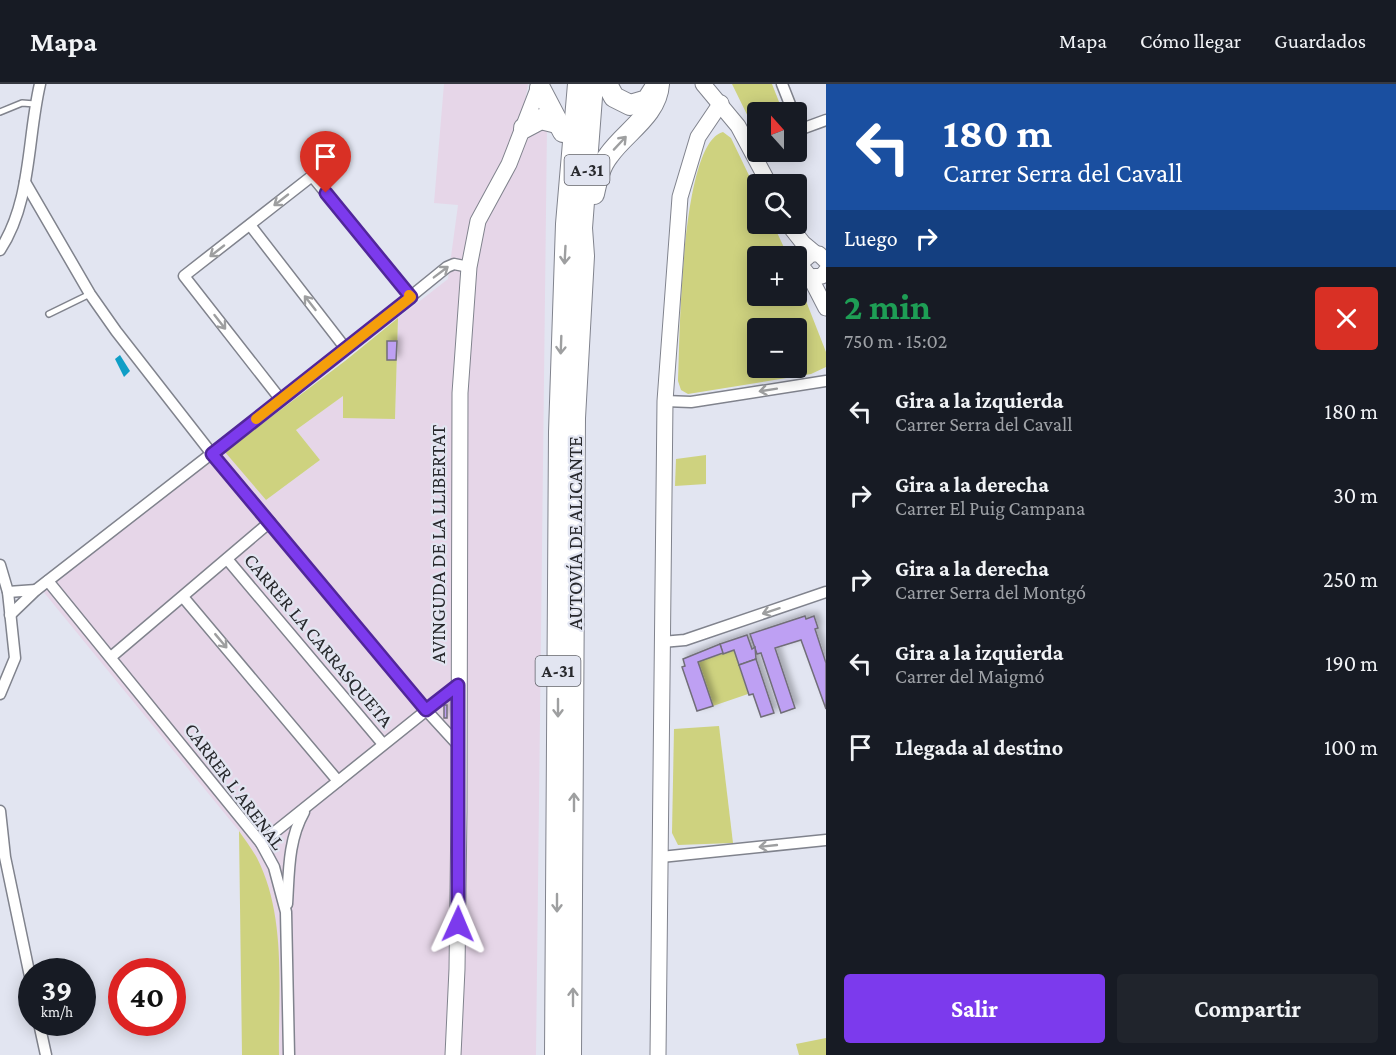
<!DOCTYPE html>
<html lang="es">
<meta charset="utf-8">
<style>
body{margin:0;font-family:"Crimson Pro",serif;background:#20242c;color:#f1f3f6;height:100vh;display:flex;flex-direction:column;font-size:22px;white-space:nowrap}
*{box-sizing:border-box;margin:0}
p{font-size:20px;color:#9ea1a6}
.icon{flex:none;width:33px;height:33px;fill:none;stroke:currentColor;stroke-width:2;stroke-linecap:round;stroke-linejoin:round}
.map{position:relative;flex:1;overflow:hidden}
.panel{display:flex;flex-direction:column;background:#171b24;width:570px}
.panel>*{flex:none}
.top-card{background:#1a4fa0;color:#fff;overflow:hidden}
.needle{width:39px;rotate:339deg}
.fabs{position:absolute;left:747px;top:18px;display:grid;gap:12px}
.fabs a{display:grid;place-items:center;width:60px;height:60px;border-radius:6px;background:#171b24;box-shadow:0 3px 15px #0003;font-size:30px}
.speed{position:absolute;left:18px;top:874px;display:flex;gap:12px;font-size:30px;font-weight:700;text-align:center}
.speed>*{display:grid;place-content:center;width:78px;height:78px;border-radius:50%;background:#171b24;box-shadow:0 3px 15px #0003;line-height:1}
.speed small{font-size:15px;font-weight:400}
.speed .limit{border:9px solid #d22;background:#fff;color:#111}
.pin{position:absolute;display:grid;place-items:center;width:51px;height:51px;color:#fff;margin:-62px -26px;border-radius:50% 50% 50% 0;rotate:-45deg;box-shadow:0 0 6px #0007}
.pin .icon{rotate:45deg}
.me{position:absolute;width:66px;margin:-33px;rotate:1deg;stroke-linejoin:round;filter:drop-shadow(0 0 4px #0008)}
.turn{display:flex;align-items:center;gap:21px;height:126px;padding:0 18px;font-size:27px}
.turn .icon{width:78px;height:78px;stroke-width:2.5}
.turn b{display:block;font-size:42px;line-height:51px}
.then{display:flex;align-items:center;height:57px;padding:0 18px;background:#0003;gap:12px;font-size:22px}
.round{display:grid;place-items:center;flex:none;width:63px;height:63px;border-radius:6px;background:#20242c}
.summary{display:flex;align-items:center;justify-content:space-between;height:102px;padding:0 18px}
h1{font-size:36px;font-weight:700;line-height:45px;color:#1e9e55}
.button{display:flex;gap:12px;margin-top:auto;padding:12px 18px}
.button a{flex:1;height:69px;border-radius:6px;background:#7c3aed;color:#fff;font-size:24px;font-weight:700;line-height:69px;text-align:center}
.button a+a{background:#20242c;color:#f1f3f6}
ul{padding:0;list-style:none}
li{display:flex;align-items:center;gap:18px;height:84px;padding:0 18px}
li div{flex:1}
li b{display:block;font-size:22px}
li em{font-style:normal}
header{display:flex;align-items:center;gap:36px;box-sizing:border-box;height:84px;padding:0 30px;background:#171b24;border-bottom:2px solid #363941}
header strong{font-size:28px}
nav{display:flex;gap:33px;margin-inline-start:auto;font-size:21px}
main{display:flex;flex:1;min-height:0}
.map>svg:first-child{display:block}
.industrial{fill:#e6d6e8}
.green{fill:#ced27f;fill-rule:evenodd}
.water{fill:#0f9ec6}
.building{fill:#bea0f3;stroke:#716e78;stroke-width:1.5;filter:url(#shadow)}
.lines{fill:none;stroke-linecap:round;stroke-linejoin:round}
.lane-casing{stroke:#80838d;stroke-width:8}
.street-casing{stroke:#80838d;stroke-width:13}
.secondary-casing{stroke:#80838d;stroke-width:17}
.highway-casing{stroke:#80838d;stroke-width:22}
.lane{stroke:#fff;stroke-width:5}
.street{stroke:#fff;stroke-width:10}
.secondary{stroke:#fff;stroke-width:15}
.highway{stroke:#fff;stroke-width:20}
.oneway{stroke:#9e9fa0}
.route-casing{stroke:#51269a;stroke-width:15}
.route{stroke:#7c3aed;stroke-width:10}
.slow{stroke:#f59e0b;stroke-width:10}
.labels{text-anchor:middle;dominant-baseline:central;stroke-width:4.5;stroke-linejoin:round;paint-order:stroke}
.shield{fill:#e2e5f1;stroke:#606168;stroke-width:1.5}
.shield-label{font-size:18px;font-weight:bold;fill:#28292d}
.street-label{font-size:20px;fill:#28292d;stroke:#e2e5f1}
</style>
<header>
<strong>Mapa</strong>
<nav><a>Mapa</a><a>Cómo llegar</a><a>Guardados</a></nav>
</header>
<main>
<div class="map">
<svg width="826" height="971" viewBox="0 0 826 971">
<defs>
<filter id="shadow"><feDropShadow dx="4" dy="-4" stdDeviation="3" flood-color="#0004"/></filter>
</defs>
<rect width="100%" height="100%" fill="#e2e5f1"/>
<polygon class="industrial" points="444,0 528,0 525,18 547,43 536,971 279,971 277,851 257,775 239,747 42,506 225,367 266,416 320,376 296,346 344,311 395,335 398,234 448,195 458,121 434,119"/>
<g class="green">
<polygon points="732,0 772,0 783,28 758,28 757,51"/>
<path d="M723 48 731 54 757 108 758 140H773L788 172H758V212H796L797 194 826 268V283L811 290 688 310 681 306 678 297C680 256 680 59 723 48ZM758 244H796V284H758Z"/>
<polygon points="398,234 395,335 343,334 343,312 296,346 320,376 266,416 225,368 345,277"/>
<polygon points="706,371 706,400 675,402 676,375"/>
<polygon points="734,566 748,610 713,622 698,578"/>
<polygon points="719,642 733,759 678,761 672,749 674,645"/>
<path d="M239 747C245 756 252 765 257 774 287 833 278 907 279 971H242Z"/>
<polygon points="826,954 826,971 799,971 796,960"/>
</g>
<polygon class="water" points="120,271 130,287 124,293 115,275"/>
<g class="building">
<polygon points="387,257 397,257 396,276 387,276"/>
<polygon points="805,532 806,535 814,532 818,544 815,545 826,579 826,625 801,556 775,564 795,624 781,629 761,569 757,570 750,550"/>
<polygon points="747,551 752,565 755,563 756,575 739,581 734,566 723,570 720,560"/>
<polygon points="720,560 723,569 698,578 713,622 697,627 682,583 685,582 683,575"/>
<polygon points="756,575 774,629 761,633 753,610 749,611 739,581"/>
<rect x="444" y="621" width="3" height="13"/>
</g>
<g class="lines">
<defs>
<g id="lane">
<polyline points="0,28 22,19 35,20"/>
<polyline points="49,230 90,210"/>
</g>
<g id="street">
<polyline points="782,0 793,28"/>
<polyline points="796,47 826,36"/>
<polyline points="25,98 90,210 116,247 212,370 426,626 459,662"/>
<polyline points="250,141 346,265"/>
<path d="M0 166C32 117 27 55 40 0"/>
<polyline points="281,316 184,192 312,92 411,213"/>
<polyline points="665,317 691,318 826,297"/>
<polyline points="227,475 383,660"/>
<polyline points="0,481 8,508 15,574 0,610"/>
<polyline points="48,497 261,759 274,783 286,828 289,971"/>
<polyline points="8,508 36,506"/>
<polyline points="183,513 338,697"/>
<polyline points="10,531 36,506 346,265 447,183 454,180 469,183"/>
<polyline points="662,558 685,556 826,508"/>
<polyline points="111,573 270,438"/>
<polyline points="0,727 5,773 32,902"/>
<polyline points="261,759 458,601"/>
<polyline points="661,773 826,756"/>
<path d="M287 820C289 789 288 756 304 728"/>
<polyline points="39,939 46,971"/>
</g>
<g id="secondary">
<polyline points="703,0 738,42 769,100"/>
<polyline points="788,140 803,159 815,169"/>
<polyline points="826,177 819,170 811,170 803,177 802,183 810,193 822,192 826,187"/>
<polyline points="810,193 826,224"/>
<polyline points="453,971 457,885 459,727 460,309 469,183 478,137 509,80 540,0"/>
<polyline points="658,971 665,317 680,113 698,53 721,19"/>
</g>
<g id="highway">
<polyline points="607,0 614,13 630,21 647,16 654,5"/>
<polyline points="540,4 563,48"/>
<polyline points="524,44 541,35 557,39"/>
<path d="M594 110C597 96 600 82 609 71 625 48 657 31 659 0"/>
<polyline points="555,971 559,348 566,140 578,0"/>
<polyline points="571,971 575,334 584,172 582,144 593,0"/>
</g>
</defs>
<use href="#lane" class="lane-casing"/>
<use href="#street" class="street-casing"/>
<use href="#secondary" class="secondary-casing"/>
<use href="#highway" class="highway-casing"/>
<use href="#lane" class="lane"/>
<use href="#street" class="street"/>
<use href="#secondary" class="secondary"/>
<use href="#highway" class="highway"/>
</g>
<defs><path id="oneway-shaft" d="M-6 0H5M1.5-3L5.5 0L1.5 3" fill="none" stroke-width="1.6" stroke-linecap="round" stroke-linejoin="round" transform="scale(1.5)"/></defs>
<g class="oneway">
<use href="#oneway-shaft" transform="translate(620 59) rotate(-47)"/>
<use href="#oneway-shaft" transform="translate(281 116) rotate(142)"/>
<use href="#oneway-shaft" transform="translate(217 167) rotate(142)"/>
<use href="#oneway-shaft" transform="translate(565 171) rotate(93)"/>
<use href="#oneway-shaft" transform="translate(441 188) rotate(-37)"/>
<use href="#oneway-shaft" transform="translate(310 219) rotate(-128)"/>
<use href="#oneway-shaft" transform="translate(220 238) rotate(52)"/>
<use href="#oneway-shaft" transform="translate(561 261) rotate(92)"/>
<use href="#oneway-shaft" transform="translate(768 306) rotate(171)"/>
<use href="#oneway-shaft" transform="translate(771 527) rotate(162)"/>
<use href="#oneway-shaft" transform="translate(221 557) rotate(50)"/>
<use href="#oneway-shaft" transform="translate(558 624) rotate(90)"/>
<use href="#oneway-shaft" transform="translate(574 718) rotate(-90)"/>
<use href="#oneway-shaft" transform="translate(768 762) rotate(174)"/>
<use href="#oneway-shaft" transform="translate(557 819) rotate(90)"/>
<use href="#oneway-shaft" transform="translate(573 913) rotate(-90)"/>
</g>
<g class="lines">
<defs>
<polyline id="route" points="326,109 411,213 212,370 426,626 458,601 458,840"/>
</defs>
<use href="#route" class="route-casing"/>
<use href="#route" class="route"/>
<polyline class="slow" points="256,335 411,213 409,211"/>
</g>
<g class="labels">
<g class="shield">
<rect x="564.5" y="71" width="45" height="30" rx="4.5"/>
<rect x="535.5" y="572" width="45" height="30" rx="4.5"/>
</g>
<g class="shield-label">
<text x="587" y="86">A-31</text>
<text x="558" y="587">A-31</text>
</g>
<g class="street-label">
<text transform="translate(575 449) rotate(-90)">AUTOVÍA DE ALICANTE</text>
<text transform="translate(438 460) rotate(-90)">AVINGUDA DE LA LLIBERTAT</text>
<text transform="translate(319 556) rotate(50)">CARRER LA CARRASQUETA</text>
<text transform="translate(235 702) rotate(53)">CARRER L'ARENAL</text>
</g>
</g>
</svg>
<div class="fabs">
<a><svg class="needle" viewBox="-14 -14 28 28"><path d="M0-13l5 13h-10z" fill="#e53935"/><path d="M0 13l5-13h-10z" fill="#9ea1a6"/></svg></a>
<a><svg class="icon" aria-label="search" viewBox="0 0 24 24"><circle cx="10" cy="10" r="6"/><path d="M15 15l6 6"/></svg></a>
<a>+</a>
<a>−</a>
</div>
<div class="speed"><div>39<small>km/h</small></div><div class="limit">40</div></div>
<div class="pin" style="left:326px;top:109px;background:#d93025"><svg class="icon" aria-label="arrive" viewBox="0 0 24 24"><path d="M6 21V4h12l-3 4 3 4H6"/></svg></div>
<svg class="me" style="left:458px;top:840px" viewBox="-20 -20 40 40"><path d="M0-17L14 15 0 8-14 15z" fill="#7c3aed" stroke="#fff" stroke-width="4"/></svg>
</div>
<section class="panel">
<div class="top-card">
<div class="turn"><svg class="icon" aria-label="left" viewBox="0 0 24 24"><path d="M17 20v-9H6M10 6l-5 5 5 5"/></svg><div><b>180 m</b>Carrer Serra del Cavall</div></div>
<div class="then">Luego<svg class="icon" aria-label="right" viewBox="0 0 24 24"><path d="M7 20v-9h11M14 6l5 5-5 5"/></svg></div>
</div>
<div class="summary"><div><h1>2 min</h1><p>750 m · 15:02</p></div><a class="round" style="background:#d93025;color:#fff"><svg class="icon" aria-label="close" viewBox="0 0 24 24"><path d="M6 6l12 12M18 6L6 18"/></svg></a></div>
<ul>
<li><svg class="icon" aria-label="left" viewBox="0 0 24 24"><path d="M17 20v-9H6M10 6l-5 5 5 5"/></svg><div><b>Gira a la izquierda</b><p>Carrer Serra del Cavall</p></div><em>180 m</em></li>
<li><svg class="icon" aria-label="right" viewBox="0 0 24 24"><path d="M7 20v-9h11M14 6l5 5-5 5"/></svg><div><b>Gira a la derecha</b><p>Carrer El Puig Campana</p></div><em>30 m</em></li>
<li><svg class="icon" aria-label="right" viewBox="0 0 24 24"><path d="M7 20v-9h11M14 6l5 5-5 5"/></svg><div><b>Gira a la derecha</b><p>Carrer Serra del Montgó</p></div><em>250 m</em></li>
<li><svg class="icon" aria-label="left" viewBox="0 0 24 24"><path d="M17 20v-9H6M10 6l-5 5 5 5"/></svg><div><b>Gira a la izquierda</b><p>Carrer del Maigmó</p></div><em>190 m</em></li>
<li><svg class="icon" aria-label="arrive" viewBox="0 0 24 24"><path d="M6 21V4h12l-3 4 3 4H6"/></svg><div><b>Llegada al destino</b></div><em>100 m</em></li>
</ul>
<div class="button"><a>Salir</a><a>Compartir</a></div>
</section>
</main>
